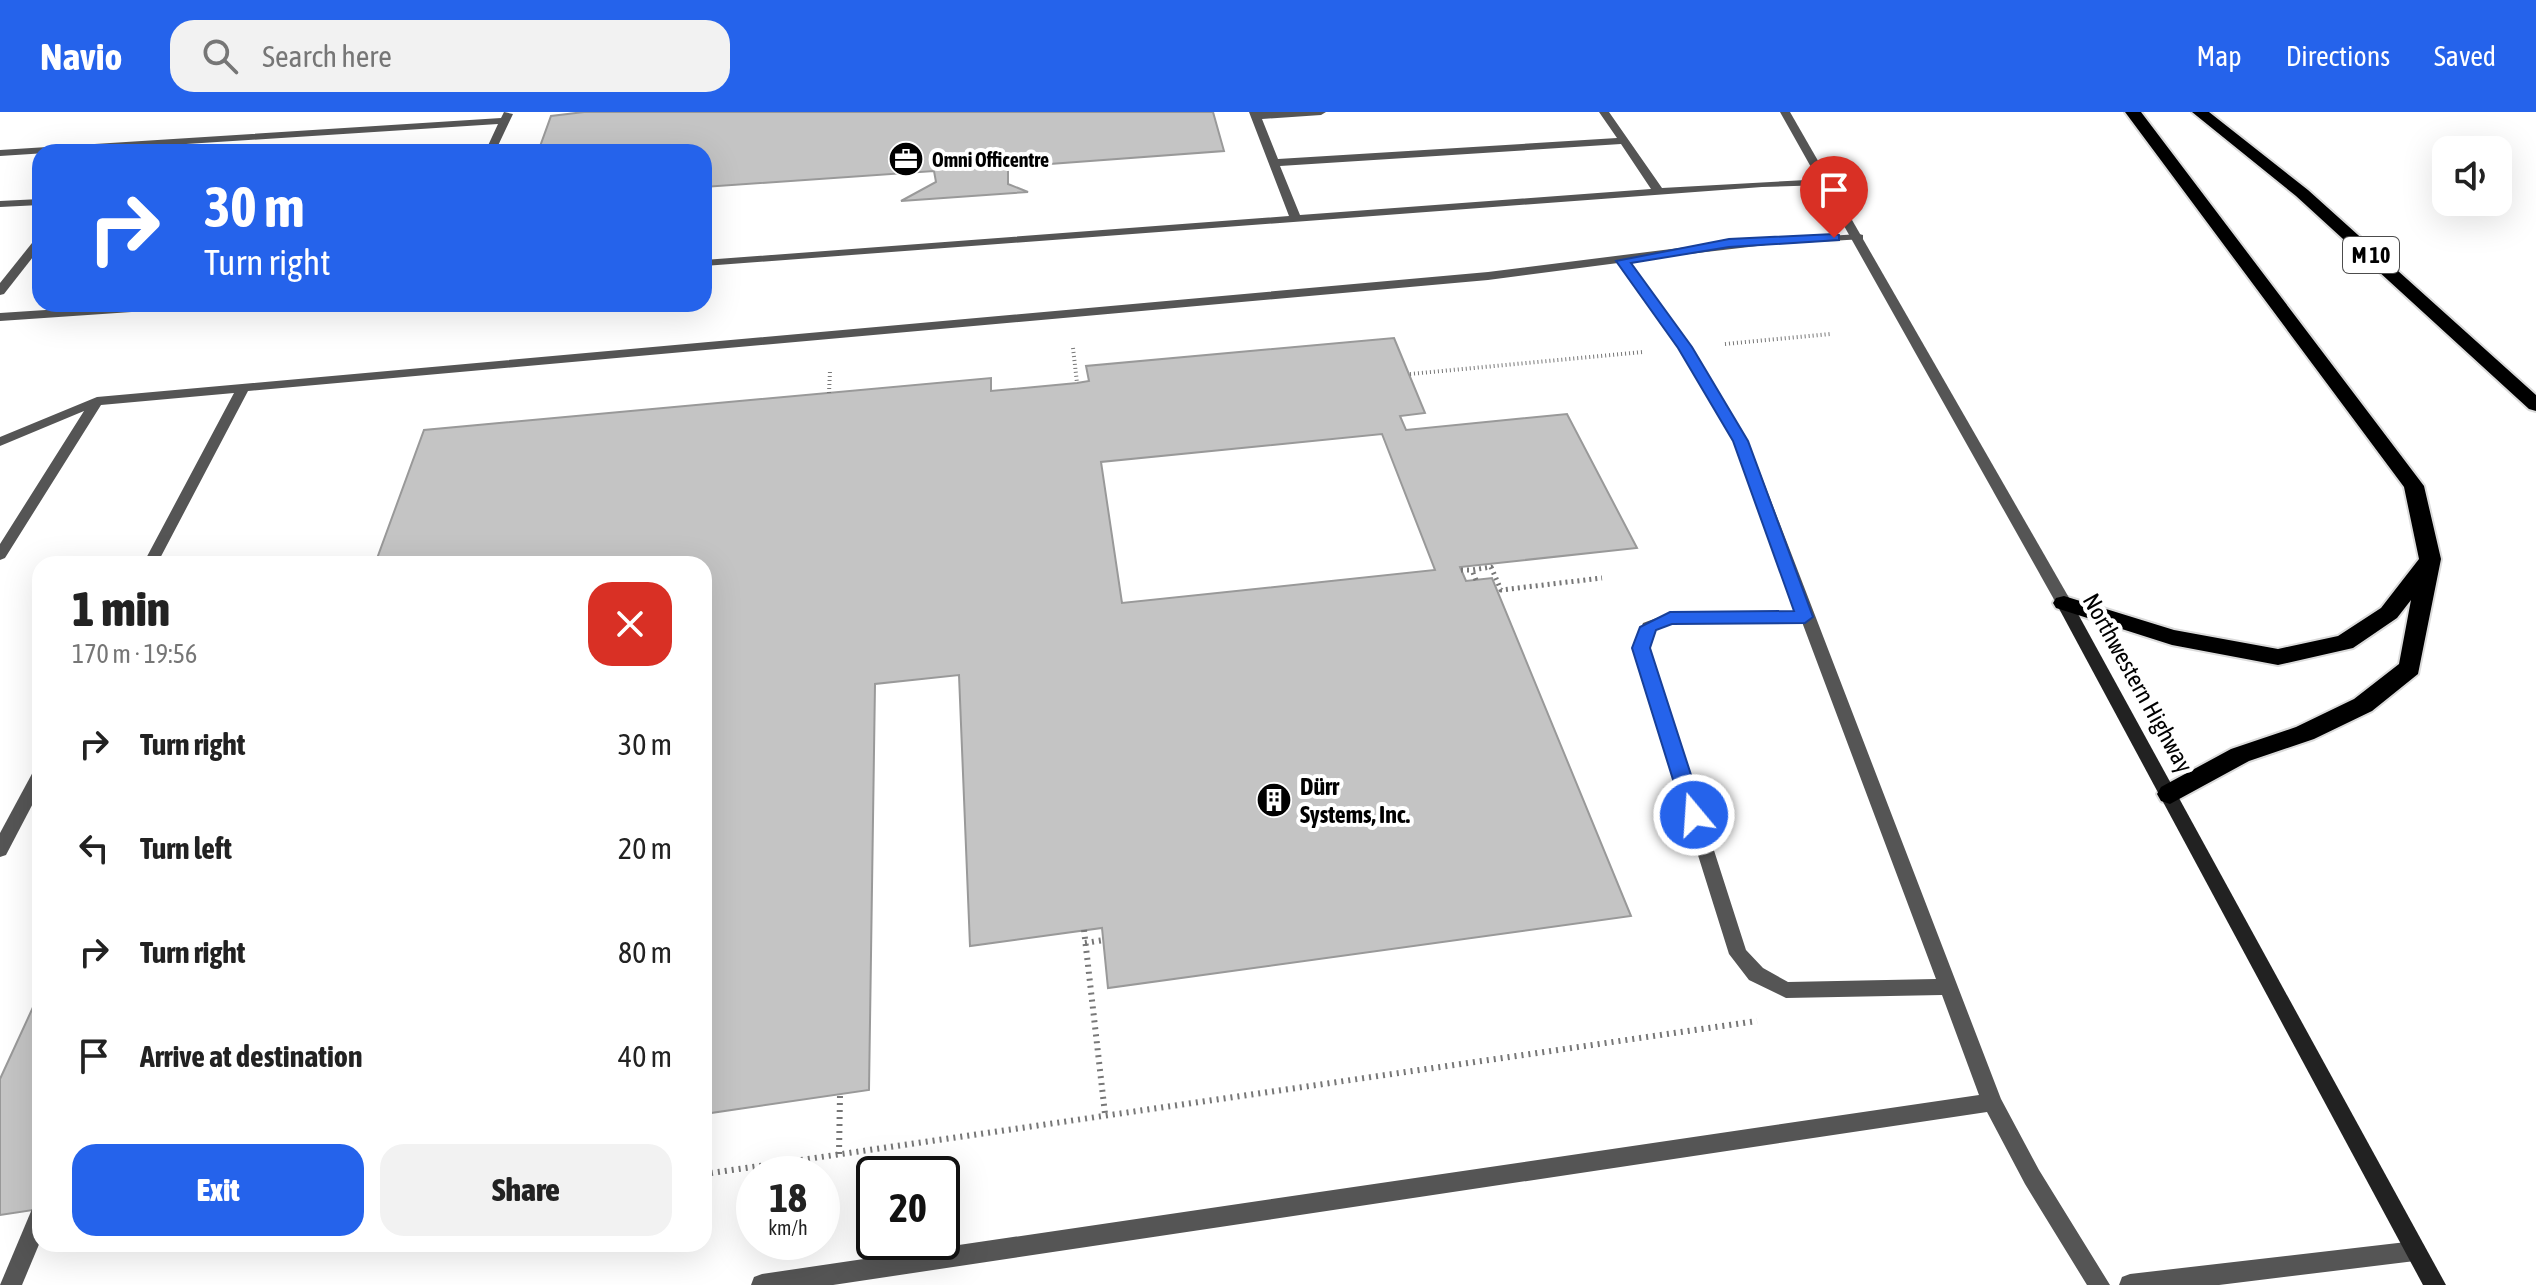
<!DOCTYPE html>
<meta charset="utf-8">
<style>
body{margin:0;font-family:"Asap Condensed",sans-serif;background:#f2f2f2;color:#222;height:100vh;display:flex;flex-direction:column;font-size:30px;white-space:nowrap}
*{box-sizing:border-box;margin:0}
p{font-size:26px;color:#767676}
.icon{flex:none;width:44px;height:44px;fill:none;stroke:currentColor;stroke-width:2;stroke-linecap:round;stroke-linejoin:round}
.map{position:relative;flex:1;overflow:hidden}
.details{position:absolute;left:32px;top:444px;width:680px;height:696px;display:flex;flex-direction:column;background:#fff;border-radius:24px;box-shadow:0 8px 32px #0002}
.details>*{flex:none}
.banner{position:absolute;left:32px;top:32px;width:680px;height:168px;border-radius:24px;box-shadow:0 8px 32px #0002;background:#2563eb;color:#fff;overflow:hidden}
.controls{position:absolute;left:2432px;top:24px;display:grid;gap:16px}
.controls a{display:grid;place-items:center;width:80px;height:80px;border-radius:16px;background:#fff;box-shadow:0 8px 32px #0002;font-size:40px}
.speed{position:absolute;left:736px;top:1044px;display:flex;gap:16px;font-size:40px;font-weight:700;text-align:center}
.speed>*{display:grid;place-content:center;width:104px;height:104px;border-radius:50%;background:#fff;box-shadow:0 8px 32px #0002;line-height:1}
.speed small{font-size:20px;font-weight:400}
.speed .limit{border:4px solid #111;border-radius:12px;background:#fff;color:#111}
.pin{position:absolute;display:grid;place-items:center;width:68px;height:68px;color:#fff;margin:-82px -34px;border-radius:50% 50% 50% 0;rotate:-45deg;box-shadow:0 0 8px #0007}
.pin .icon{rotate:45deg}
.me{position:absolute;width:88px;margin:-44px;rotate:342deg;stroke-linejoin:round;filter:drop-shadow(0 0 6px #0008)}
.turn{display:flex;align-items:center;gap:28px;height:168px;padding:0 40px;font-size:36px}
.turn .icon{width:104px;height:104px;stroke-width:2.5}
.turn b{display:block;font-size:56px;line-height:68px}
.round{display:grid;place-items:center;flex:none;width:84px;height:84px;border-radius:24px;background:#f2f2f2}
.headline{display:flex;align-items:center;justify-content:space-between;height:136px;padding:0 40px}
h1{font-size:48px;font-weight:800;line-height:60px}
.action{display:flex;gap:16px;margin-top:auto;padding:16px 40px}
.action a{flex:1;height:92px;border-radius:24px;background:#2563eb;color:#fff;font-size:32px;font-weight:800;line-height:92px;text-align:center}
.action a+a{background:#f2f2f2;color:#222}
ul{padding:0;list-style:none}
li{display:flex;align-items:center;gap:24px;height:104px;padding:0 40px}
li div{flex:1}
li b{display:block;font-size:30px}
li em{font-style:normal}
header{display:flex;align-items:center;gap:48px;box-sizing:border-box;height:112px;padding:0 40px;background:#2563eb;color:#fff}
header strong{font-size:38px}
nav{display:flex;gap:44px;margin-inline-start:auto;font-size:28px}
.search{width:560px;height:72px;background:#f2f2f2;display:flex;align-items:center;gap:20px;box-sizing:border-box;padding:0 28px;border-radius:24px;color:#767676;font-size:30px}
.map>svg:first-child{display:block}
.building{fill:#c4c4c4;stroke:#999;stroke-width:2;fill-rule:evenodd}
.lines{fill:none;stroke-linecap:round;stroke-linejoin:round}
.motorway-casing{stroke:#dbdbdb;stroke-width:4}
.path-far2{stroke:#777;stroke-width:4;stroke-dasharray:1 3;stroke-linecap:butt}
.path-far1{stroke:#777;stroke-width:5;stroke-dasharray:2 4;stroke-linecap:butt}
.path{stroke:#777;stroke-width:6;stroke-dasharray:2 5;stroke-linecap:butt}
.service{fill:#555;fill-rule:evenodd}
.tertiary{fill:#555;fill-rule:evenodd}
.secondary{fill:#222;fill-rule:evenodd}
.motorway{fill:#000;fill-rule:evenodd}
.route{fill:#2563eb;stroke:#184099;stroke-width:2}
.labels{text-anchor:middle;dominant-baseline:central;stroke-width:8;stroke-linejoin:round;paint-order:stroke}
.far-poi-label{font-size:20px;font-weight:bold;fill:#000;stroke:#fff;text-anchor:start}
.shield{fill:#fff;stroke:#4c4c4c;stroke-width:2}
.shield-label{font-size:22px;font-weight:bold;fill:#000}
.street-label{font-size:24px;fill:#000;stroke:#fff}
.poi-label{font-size:24px;font-weight:bold;fill:#000;stroke:#fff;text-anchor:start}
</style>
<header>
<strong>Navio</strong>
<div class="search"><svg class="icon" aria-label="search" viewBox="0 0 24 24"><circle cx="10" cy="10" r="6"/><path d="M15 15l6 6"/></svg>Search here</div>
<nav><a>Map</a><a>Directions</a><a>Saved</a></nav>
</header>
<div class="map">
<svg width="2536" height="1173" viewBox="0 0 2536 1173">
<rect width="100%" height="100%" fill="#fff"/>
<g class="building">
<polygon points="1213,0 1224,39 1008,55 1008,72 1028,80 901,89 936,70 934,59 704,75 704,40 538,40 551,4 584,0"/>
<path d="M1394 226 1425 301 1400 304 1406 318 1567 302 1637 436 1460 455 1466 469 1492 466 1631 804 1108 876 1102 816 970 834 959 563 875 572 869 978 704 1002V452H375L424 318 991 266V279L1077 271 1089 269 1086 254ZM1382 322 1435 458 1122 491 1101 350Z"/>
<polygon points="40,880 40,1097 0,1103 0,967"/>
</g>
<g class="lines">
<defs>
<g id="motorway">
<polygon points="2125,0 2141,0 2424,374 2441,447 2418,562 2372,599 2314,627 2249,649 2170,692 2161,689 2157,682 2161,675 2231,637 2296,615 2354,587 2399,552 2411,488 2397,506 2353,536 2278,553 2172,533 2056,496 2053,491 2056,486 2064,484 2174,518 2278,537 2338,524 2381,496 2419,447 2404,375"/>
<polygon points="2192,0 2209,0 2308,78 2536,283 2536,299 2529,297 2296,84"/>
</g>
</defs>
<use href="#motorway" class="motorway-casing"/>
<g class="path-far2">
<polyline points="1725,232 1830,222"/>
<polyline points="1073,236 1077,271"/>
<polyline points="1410,262 1643,240"/>
<polyline points="829,281 830,259"/>
</g>
<g class="path-far1">
<polyline points="1461,458 1472,458"/>
<polyline points="1476,468 1472,458 1491,455 1501,478 1602,466"/>
</g>
<g class="path">
<polyline points="1084,818 1105,1002"/>
<polyline points="1085,831 1104,828"/>
<polyline points="839,1042 840,983"/>
<polyline points="704,1062 1757,909"/>
<polyline points="209,1136 233,1132"/>
</g>
<g class="service">
<polygon points="504,0 513,2 495,40 485,40 498,12 0,44 0,38 501,6"/>
<path d="M1249 0H1326L1321 3 1262 7 1278 47 1617 26 1599 0H1609L1662 76 1825 67 1830 70 1825 73 1762 75 704 154V148L1289 104ZM1621 32 1651 77 1300 103 1280 54Z"/>
<polygon points="40,87 40,93 0,95 0,89"/>
<path d="M1859 122 1863 123V127L1766 133 1629 149 1691 235 1748 329 2001 987 2039 1058 2110 1173H2087L2025 1072 1987 1000 833 1173H751L754 1165 762 1162 1979 983 1942 883 1786 886 1749 868 1729 842 1633 536 1643 511 1670 501 1798 500 1734 329 1679 236 1618 151 1488 168 248 279 157 452H143L234 281 101 293 5 446 0 448V432L84 299 0 334V325L97 285 1488 160 1719 131ZM1802 510 1936 867 1788 870 1763 856 1746 838 1649 536 1655 518 1672 511Z"/>
<polygon points="40,125 40,136 4,182 0,183 0,171 36,126"/>
<polygon points="137,192 196,192 190,196 0,209 0,201"/>
<polygon points="40,656 40,678 6,743 0,745 0,721 34,658"/>
<polygon points="40,1094 40,1130 22,1173 0,1173 32,1097"/>
<polygon points="2415,1129 2423,1132 2426,1139 2423,1146 2415,1149 2219,1173 2119,1173 2122,1165 2130,1162"/>
</g>
<polygon class="tertiary" points="1780,0 1790,0 2072,491 2069,495 2059,495 2056,491"/>
<polygon class="secondary" points="2064,486 2072,491 2446,1173 2423,1173 2056,491"/>
<use href="#motorway" class="motorway"/>
</g>
<polygon class="route" points="1834,122 1839,123 1839,128 1729,135 1631,151 1692,235 1748,329 1813,505 1805,511 1672,512 1656,518 1650,536 1704,703 1694,710 1684,703 1632,536 1640,515 1670,500 1794,499 1733,329 1678,236 1616,149 1729,127"/>
<defs>
<symbol id="office-disc" viewBox="-11 -11 22 22"><circle r="9.5" fill="#000" stroke="#fff"/><path d="M-6-3h4V-5.5h4V-3h4V5H-6ZM-1-4.5V-3h2v-1.5ZM-6 0V1H6V0Z" fill="#fff"/></symbol>
<symbol id="building-disc" viewBox="-11 -11 22 22"><circle r="9.5" fill="#000" stroke="#fff"/><path d="M-4-6H4V6H1V3H-1V6H-4ZM-2.5-4.3h1.7v1.8h-1.7ZM.8-4.3h1.7v1.8H.8ZM-2.5-1h1.7V.8h-1.7ZM.8-1h1.7V.8H.8Z" fill="#fff"/></symbol>
</defs>
<g fill-rule="evenodd">
<use href="#office-disc" x="886" y="27" width="40" height="40"/>
<use href="#building-disc" x="1254" y="668" width="40" height="40"/>
</g>
<g class="labels">
<g class="far-poi-label">
<text x="932" y="47">Omni Officentre</text>
</g>
<rect class="shield" x="2343" y="125" width="56" height="36" rx="6"/>
<g class="shield-label">
<text x="2371" y="143">M 10</text>
</g>
<g class="street-label">
<text transform="translate(2138 571) rotate(61)">Northwestern Highway</text>
</g>
<g class="poi-label">
<text x="1300" y="674">Dürr<tspan x="1300" dy="28">Systems, Inc.</tspan></text>
</g>
</g>
</svg>
<div class="controls">
<a><svg class="icon" aria-label="sound" viewBox="0 0 24 24"><path d="M4 9h4l5-4v14l-5-4H4zM17 9q2 3 0 6"/></svg></a>
</div>
<div class="speed"><div>18<small>km/h</small></div><div class="limit">20</div></div>
<div class="pin" style="left:1834px;top:126px;background:#d93025"><svg class="icon" aria-label="arrive" viewBox="0 0 24 24"><path d="M6 21V4h12l-3 4 3 4H6"/></svg></div>
<svg class="me" style="left:1694px;top:703px" viewBox="-20 -20 40 40"><circle r="17" fill="#2563eb" stroke="#fff" stroke-width="3"/><path d="M0-11L8 9 0 5-8 9z" fill="#fff"/></svg>
<div class="banner">
<div class="turn"><svg class="icon" aria-label="right" viewBox="0 0 24 24"><path d="M7 20v-9h11M14 6l5 5-5 5"/></svg><div><b>30 m</b>Turn right</div></div>
</div>
<section class="details">
<div class="headline"><div><h1>1 min</h1><p>170 m · 19:56</p></div><a class="round" style="background:#d93025;color:#fff"><svg class="icon" aria-label="close" viewBox="0 0 24 24"><path d="M6 6l12 12M18 6L6 18"/></svg></a></div>
<ul>
<li><svg class="icon" aria-label="right" viewBox="0 0 24 24"><path d="M7 20v-9h11M14 6l5 5-5 5"/></svg><div><b>Turn right</b></div><em>30 m</em></li>
<li><svg class="icon" aria-label="left" viewBox="0 0 24 24"><path d="M17 20v-9H6M10 6l-5 5 5 5"/></svg><div><b>Turn left</b></div><em>20 m</em></li>
<li><svg class="icon" aria-label="right" viewBox="0 0 24 24"><path d="M7 20v-9h11M14 6l5 5-5 5"/></svg><div><b>Turn right</b></div><em>80 m</em></li>
<li><svg class="icon" aria-label="arrive" viewBox="0 0 24 24"><path d="M6 21V4h12l-3 4 3 4H6"/></svg><div><b>Arrive at destination</b></div><em>40 m</em></li>
</ul>
<div class="action"><a>Exit</a><a>Share</a></div>
</section>
</div>
